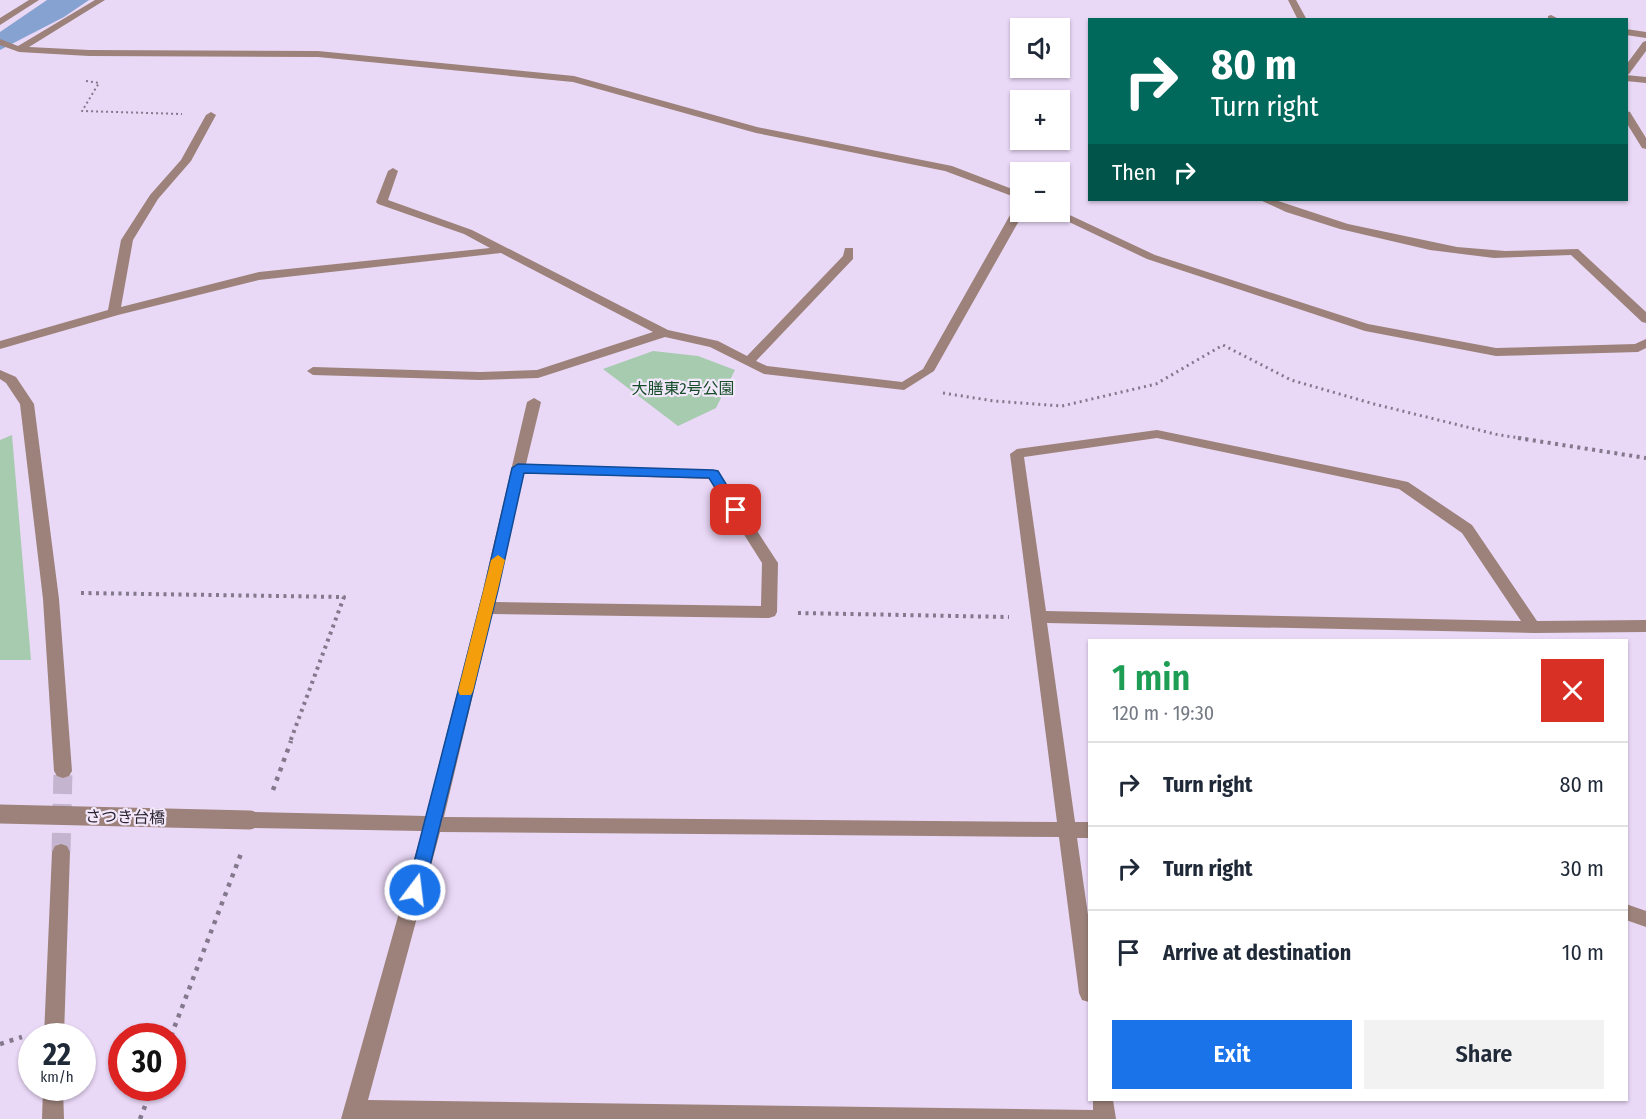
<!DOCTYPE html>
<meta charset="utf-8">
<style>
body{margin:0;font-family:"Fira Sans Condensed","Noto Sans JP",sans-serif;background:#f2f2f3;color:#1f2937;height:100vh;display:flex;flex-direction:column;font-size:22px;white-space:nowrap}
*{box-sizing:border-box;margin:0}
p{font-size:20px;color:#747a83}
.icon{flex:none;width:33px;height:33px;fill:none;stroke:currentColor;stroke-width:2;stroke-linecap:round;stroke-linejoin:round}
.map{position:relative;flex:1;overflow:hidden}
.drawer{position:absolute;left:1088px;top:639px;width:540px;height:462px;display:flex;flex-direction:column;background:#fff;border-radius:0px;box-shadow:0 2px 4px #0004}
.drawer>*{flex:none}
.top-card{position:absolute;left:1088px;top:18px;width:540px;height:183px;border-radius:0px;box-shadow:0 2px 4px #0004;background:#00695c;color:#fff;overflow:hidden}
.tools{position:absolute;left:1010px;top:18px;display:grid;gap:12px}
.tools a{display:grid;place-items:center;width:60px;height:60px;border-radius:0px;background:#fff;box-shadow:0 2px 4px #0004;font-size:30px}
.speed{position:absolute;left:18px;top:1023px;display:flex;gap:12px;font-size:30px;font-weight:700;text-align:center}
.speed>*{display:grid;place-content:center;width:78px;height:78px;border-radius:50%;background:#fff;box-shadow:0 2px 4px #0004;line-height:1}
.speed small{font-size:15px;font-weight:400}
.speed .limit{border:9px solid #d22;background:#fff;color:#111}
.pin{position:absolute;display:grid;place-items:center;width:51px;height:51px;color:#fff;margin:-26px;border-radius:12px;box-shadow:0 3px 9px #0006}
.me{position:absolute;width:66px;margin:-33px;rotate:15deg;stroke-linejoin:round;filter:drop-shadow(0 0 4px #0008)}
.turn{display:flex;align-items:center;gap:21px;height:126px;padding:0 24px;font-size:27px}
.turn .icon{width:78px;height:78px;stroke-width:2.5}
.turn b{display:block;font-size:42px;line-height:51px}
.then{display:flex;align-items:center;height:57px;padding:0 24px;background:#0003;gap:12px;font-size:22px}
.round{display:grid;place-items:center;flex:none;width:63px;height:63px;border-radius:0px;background:#f2f2f3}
.overview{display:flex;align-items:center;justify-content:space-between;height:102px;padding:0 24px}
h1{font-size:36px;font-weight:600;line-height:45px;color:#1e9e55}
.cta{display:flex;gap:12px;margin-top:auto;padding:12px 24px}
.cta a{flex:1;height:69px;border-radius:0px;background:#1a73e8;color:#fff;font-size:24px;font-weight:600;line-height:69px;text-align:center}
.cta a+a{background:#f2f2f3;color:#1f2937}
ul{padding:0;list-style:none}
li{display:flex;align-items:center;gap:18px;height:84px;padding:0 24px;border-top:2px solid #e0e1e3}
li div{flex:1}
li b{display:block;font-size:22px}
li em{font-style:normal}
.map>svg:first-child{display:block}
.green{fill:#a6cbae}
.water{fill:#85a2d0}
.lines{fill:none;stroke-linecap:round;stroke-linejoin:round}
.minor-tunnel{stroke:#c4b4cf;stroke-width:19;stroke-dasharray:19 10;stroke-linecap:butt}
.path-far3{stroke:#83788c;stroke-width:2;stroke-dasharray:2 3;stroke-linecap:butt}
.path-far2{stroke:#83788c;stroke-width:3;stroke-dasharray:2 4;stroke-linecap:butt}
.path-far1{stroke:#83788c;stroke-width:4;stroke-dasharray:3 4.5;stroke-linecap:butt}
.path{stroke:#83788c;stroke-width:4.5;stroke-dasharray:4 6;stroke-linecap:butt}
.minor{fill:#9c827a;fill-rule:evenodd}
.minor-bridge{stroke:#9c827a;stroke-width:19}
.route{fill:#1a73e8;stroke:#114b97;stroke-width:1.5}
.slow{fill:#f59e0b}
.labels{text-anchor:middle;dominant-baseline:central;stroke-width:4.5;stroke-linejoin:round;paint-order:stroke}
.park-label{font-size:16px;fill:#174e2a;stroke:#f3e8fb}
.street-label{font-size:16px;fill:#2b2530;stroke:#f3e8fb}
</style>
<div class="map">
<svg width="1646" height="1119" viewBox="0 0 1646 1119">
<rect width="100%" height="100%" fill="#ead8f7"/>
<g class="green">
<polygon points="653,351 698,356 735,370 716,408 678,426 603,369"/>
<polygon points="12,435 31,660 0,660 0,440"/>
</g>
<polygon class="water" points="47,0 89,0 64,17 0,50 0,32"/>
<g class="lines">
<polyline class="minor-tunnel" points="61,852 63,771"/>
<polyline class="path-far3" points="86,81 99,83 82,111 182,114"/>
<polyline class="path-far2" points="943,393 994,401 1062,406 1156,384 1223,345 1291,380 1374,404 1499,435 1528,439"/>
<g class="path-far1">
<polyline points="1518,438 1646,458"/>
<polyline points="81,593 344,597 290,742"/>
<polyline points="798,613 1009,617"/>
</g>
<g class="path">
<polyline points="273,790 291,741"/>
<polyline points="171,1036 242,851"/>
<polyline points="0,1044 22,1037"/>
<polyline points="140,1119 152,1088"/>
</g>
<g class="minor">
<polygon points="29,0 39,0 0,25 0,18"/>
<polygon points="95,0 105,0 29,47 89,50 318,51 574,76 757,127 952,166 1020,192 1020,199 945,171 756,133 573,82 318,57 89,56 19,52 0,45 0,39 18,46"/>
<polygon points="1288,0 1296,0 1307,20 1298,20"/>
<polygon points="1551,15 1561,20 1548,20 1548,16"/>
<polygon points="1626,29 1646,32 1646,38 1626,35"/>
<polygon points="1646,41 1646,51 1629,74 1626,75 1626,65 1643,42"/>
<polygon points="1626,75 1646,77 1646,83 1626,81"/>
<polygon points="1626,111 1630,112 1646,138 1646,149 1642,148 1626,122"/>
<polygon points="211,112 216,115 191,161 158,199 133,240 121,307 259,272 490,248 464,234 378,204 376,202 388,171 393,168 398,171 388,200 472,230 668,330 718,341 747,356 843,256 845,248 853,248 853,259 756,361 767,366 902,382 923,369 1014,208 1020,205 1020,212 1024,212 934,371 904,390 764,374 710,347 665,337 538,378 480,380 313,375 307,371 313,367 480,372 537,370 653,332 501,253 259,280 118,315 0,349 0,341 108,310 121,240 150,195 181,160 206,115"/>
<polygon points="1260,200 1275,200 1348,224 1457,247 1505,251 1578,249 1646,312 1646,323 1642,322 1571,255 1494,258 1430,250 1340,229 1286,212"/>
<polygon points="1059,210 1155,255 1368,324 1496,348 1635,344 1646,339 1646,348 1638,352 1496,356 1365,331 1147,259 1048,212"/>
<polygon points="0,370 16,377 34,404 59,599 72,771 69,776 63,778 57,776 54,771 43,599 20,404 6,383 0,379"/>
<path d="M534 398 541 402 526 464 718 471 778 563 777 612 775 616 769 618 492 614 444 817 1057 822 1010 454 1017 449 1157 430 1408 482 1472 525 1537 621 1646 620V632L1533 633 1047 623 1075 822H1089V838H1077L1089 922V1002L1082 1000 1079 993 1059 837 440 832 368 1100 1093 1110V1100H1113L1116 1119H341L422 831 250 828 244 825 241 820 244 815 250 812 426 816 483 590 527 402ZM1157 438 1399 489 1462 533 1521 621 1046 611 1024 457ZM524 473 709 479 762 563 761 606 495 602Z"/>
<polygon points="61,844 67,846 70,852 64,1036 44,1036 52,852 55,846"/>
<polygon points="1626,904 1646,911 1646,927 1626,920"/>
<polygon points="43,1088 63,1088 64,1119 42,1119"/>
</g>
<polyline class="minor-bridge" points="0,814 250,820"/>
</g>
<polygon class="route" points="518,464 713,470 718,471 742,510 736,514 731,513 709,478 524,473 498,590 424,890 421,895 415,897 409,895 407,890 484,590 512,468"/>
<polygon class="slow" points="498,555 505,560 473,691 471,695 460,695 458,691 491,560"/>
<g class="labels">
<g class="park-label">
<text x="683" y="388">大膳東2号公園</text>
</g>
<g class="street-label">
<text transform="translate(125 817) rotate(1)">さつき台橋</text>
</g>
</g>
</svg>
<div class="tools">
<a><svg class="icon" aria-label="sound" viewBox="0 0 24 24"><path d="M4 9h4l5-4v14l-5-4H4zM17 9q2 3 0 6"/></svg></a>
<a>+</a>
<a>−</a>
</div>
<div class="speed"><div>22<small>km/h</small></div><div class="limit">30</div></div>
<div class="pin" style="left:736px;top:510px;background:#d93025"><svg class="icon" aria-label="arrive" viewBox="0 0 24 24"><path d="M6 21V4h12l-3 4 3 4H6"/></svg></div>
<svg class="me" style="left:415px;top:890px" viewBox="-20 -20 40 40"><circle r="17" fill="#1a73e8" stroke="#fff" stroke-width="3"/><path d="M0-11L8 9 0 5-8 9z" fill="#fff"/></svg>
<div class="top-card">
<div class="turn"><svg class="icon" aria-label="right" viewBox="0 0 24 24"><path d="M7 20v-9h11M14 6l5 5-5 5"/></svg><div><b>80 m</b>Turn right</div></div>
<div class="then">Then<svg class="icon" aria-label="right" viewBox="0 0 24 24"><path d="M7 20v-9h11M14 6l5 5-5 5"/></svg></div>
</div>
<section class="drawer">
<div class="overview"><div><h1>1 min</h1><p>120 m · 19:30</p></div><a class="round" style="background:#d93025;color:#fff"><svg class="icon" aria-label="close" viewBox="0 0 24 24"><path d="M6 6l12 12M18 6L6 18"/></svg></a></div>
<ul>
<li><svg class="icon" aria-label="right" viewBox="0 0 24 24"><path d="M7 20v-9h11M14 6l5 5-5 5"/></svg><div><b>Turn right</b></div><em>80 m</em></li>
<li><svg class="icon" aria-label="right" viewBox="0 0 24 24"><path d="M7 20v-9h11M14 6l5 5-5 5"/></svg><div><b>Turn right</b></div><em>30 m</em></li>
<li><svg class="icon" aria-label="arrive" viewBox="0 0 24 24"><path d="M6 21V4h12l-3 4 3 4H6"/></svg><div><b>Arrive at destination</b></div><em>10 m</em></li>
</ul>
<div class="cta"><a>Exit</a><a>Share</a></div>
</section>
</div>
